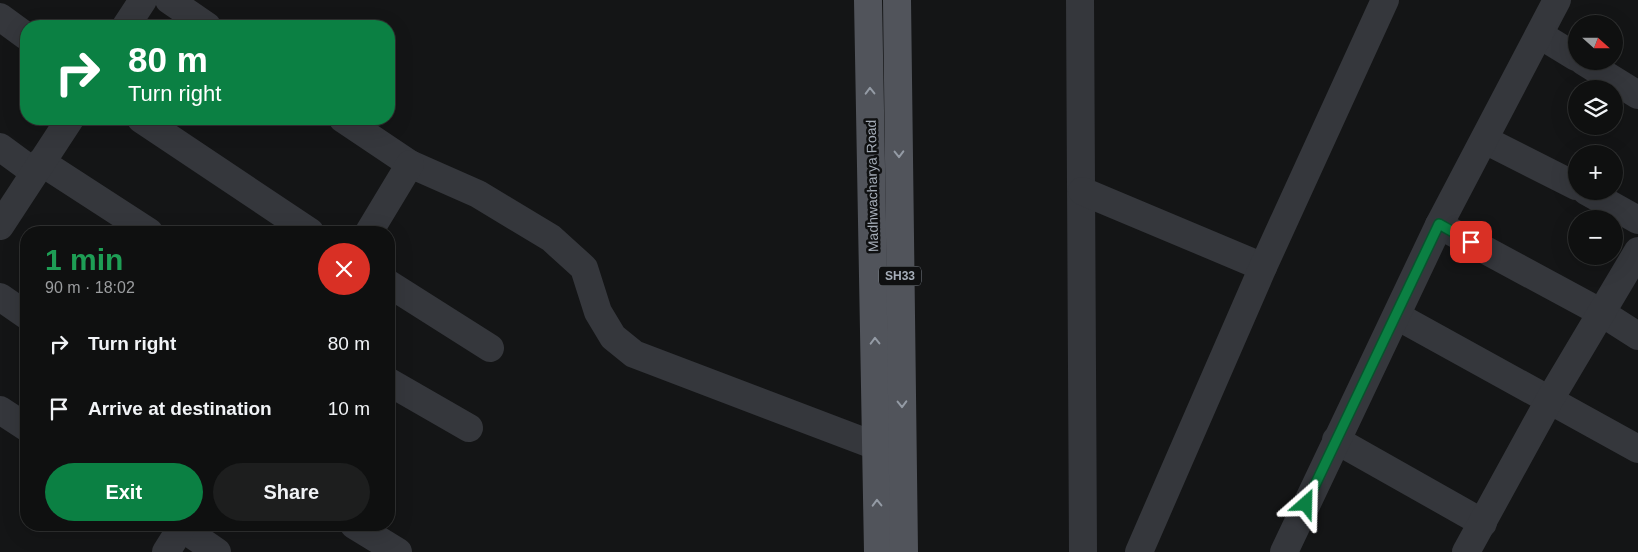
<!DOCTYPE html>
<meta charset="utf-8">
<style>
body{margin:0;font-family:Helvetica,sans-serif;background:#1d1e1e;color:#f1f3f6;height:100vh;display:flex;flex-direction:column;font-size:19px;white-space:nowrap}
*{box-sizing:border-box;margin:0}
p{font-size:16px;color:#9b9d9f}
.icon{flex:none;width:28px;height:28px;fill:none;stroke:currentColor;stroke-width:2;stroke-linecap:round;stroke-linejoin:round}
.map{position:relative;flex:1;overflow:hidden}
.sheet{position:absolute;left:20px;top:226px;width:375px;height:305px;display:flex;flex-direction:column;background:#0f1010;border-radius:20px;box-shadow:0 5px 20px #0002,0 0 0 1px #2f3030}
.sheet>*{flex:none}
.guide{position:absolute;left:20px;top:20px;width:375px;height:105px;border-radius:20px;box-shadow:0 5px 20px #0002,0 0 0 1px #2f3030;background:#0b8043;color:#fff;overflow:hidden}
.needle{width:32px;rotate:111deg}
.buttons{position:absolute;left:1568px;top:15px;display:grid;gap:10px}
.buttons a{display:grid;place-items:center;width:55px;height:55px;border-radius:50%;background:#0f1010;box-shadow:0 5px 20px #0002,0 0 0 1px #2f3030;font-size:25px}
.pin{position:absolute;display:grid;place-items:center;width:42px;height:42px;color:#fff;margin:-21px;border-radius:10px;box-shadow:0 2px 8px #0006}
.me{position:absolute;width:55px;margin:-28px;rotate:25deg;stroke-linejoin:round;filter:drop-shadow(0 0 4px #0008)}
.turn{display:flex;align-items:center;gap:18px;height:105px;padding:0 25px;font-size:22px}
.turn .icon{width:65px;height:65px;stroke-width:2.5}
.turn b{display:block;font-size:35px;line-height:42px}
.round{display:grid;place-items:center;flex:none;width:52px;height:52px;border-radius:26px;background:#1d1e1e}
.headline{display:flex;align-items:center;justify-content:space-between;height:85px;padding:0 25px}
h1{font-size:30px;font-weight:700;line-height:38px;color:#1e9e55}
.cta{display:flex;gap:10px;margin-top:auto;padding:10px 25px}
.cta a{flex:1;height:58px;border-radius:30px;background:#0b8043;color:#fff;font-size:20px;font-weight:700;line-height:58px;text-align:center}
.cta a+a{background:#1d1e1e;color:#f1f3f6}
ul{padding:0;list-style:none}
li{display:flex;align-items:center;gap:15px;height:65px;padding:0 25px}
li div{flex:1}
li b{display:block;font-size:19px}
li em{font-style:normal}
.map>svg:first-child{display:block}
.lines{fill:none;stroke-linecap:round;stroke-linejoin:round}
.minor{stroke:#35373c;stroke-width:28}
.major{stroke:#51545b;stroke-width:28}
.oneway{stroke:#949ba5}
.route-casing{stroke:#07532c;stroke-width:12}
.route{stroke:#0b8043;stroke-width:9}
.labels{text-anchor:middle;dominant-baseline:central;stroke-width:5;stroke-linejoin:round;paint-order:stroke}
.shield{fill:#0f1011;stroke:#787e86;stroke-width:1}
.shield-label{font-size:12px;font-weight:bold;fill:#a5adb8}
.street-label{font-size:14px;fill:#a5adb8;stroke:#0f1011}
</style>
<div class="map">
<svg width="1638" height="552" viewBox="0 0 1638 552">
<rect width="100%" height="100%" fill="#141516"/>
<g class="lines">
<g class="minor">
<polyline points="169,0 207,26"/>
<polyline points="1080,0 1083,552"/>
<polyline points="0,17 26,36"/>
<polyline points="126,26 143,0"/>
<polyline points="1540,35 1576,57"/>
<polyline points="1583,61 1638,95"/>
<polyline points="141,119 310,232"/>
<polyline points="343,119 410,164 478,194 551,238 584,268 598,312 613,337 634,354 876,446"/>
<polyline points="1485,140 1576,186"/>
<polyline points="0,147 34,172"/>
<polyline points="41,162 149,232"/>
<polyline points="1082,191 1263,267"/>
<polyline points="1586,191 1638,220"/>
<polyline points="1439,225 1602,313 1638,336"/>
<polyline points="0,226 70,119"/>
<polyline points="369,232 410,164"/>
<polyline points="389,284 490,348"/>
<polyline points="0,297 26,315"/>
<polyline points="1397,316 1638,449"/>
<polyline points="389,382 469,428"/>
<polyline points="0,410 26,427"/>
<polyline points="1336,440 1483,523"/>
<polyline points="178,525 217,552"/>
<polyline points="354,525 398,552"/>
<polyline points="166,552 183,525"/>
<polyline points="1139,552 1263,267 1385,0"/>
<polyline points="1284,552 1439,225 1557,0"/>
<polyline points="1466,552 1550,399 1638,251"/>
</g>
<g class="major">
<polyline points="868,0 878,552"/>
<polyline points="897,0 904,552"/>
</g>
</g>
<defs><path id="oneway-chevron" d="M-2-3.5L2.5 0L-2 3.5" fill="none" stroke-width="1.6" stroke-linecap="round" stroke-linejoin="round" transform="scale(1.25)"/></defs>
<g class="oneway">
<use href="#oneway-chevron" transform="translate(870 91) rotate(-91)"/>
<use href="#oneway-chevron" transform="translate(899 154) rotate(89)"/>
<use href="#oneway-chevron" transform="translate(875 341) rotate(-91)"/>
<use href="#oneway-chevron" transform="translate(902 404) rotate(89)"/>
<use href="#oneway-chevron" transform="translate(877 503) rotate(-91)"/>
</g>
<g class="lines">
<defs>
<polyline id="route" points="1306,504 1439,224 1471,242"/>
</defs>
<use href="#route" class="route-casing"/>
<use href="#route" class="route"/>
</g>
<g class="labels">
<rect class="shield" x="879" y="266.5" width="42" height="19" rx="4"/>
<g class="shield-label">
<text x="900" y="276">SH33</text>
</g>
<g class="street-label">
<text transform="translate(872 186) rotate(-91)">Madhwacharya Road</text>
</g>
</g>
</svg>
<div class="buttons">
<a><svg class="needle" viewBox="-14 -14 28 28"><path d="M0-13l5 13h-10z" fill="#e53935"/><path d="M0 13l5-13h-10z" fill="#9b9d9f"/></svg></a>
<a><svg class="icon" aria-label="layers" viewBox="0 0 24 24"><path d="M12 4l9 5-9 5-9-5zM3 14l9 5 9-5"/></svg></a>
<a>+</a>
<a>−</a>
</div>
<div class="pin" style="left:1471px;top:242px;background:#d93025"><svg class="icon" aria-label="arrive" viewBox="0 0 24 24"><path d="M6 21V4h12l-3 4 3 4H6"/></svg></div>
<svg class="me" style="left:1306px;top:504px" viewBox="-20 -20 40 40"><path d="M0-17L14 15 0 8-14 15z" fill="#0b8043" stroke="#fff" stroke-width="4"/></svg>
<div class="guide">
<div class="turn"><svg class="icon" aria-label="right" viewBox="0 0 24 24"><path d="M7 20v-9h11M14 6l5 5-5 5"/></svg><div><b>80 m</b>Turn right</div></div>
</div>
<section class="sheet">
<div class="headline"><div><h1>1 min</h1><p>90 m · 18:02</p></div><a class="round" style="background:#d93025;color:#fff"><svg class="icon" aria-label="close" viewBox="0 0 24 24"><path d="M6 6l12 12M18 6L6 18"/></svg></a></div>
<ul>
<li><svg class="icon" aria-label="right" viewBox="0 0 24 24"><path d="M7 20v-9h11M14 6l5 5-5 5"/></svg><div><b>Turn right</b></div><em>80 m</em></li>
<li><svg class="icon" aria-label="arrive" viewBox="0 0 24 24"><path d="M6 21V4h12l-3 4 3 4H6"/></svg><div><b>Arrive at destination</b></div><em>10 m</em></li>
</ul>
<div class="cta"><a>Exit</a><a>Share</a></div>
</section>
</div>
